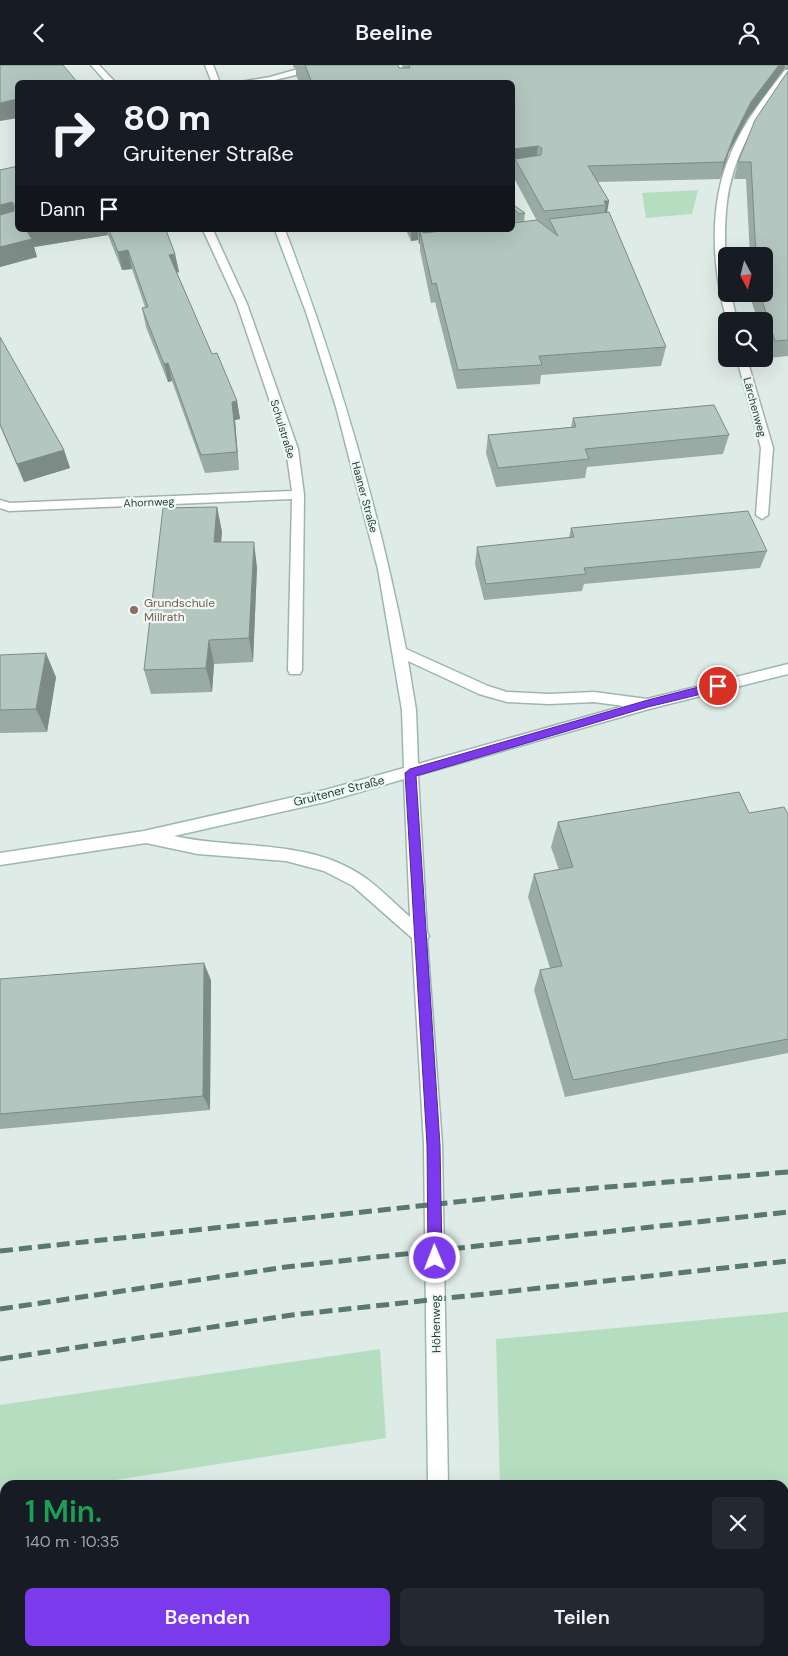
<!DOCTYPE html>
<html lang="de">
<meta charset="utf-8">
<style>
body{margin:0;font-family:"DM Sans",sans-serif;background:#242831;color:#f1f3f6;height:100vh;display:flex;flex-direction:column;font-size:19px;white-space:nowrap}
*{box-sizing:border-box;margin:0}
p{font-size:16px;color:#9ea1a6}
.icon{flex:none;width:28px;height:28px;fill:none;stroke:currentColor;stroke-width:2;stroke-linecap:round;stroke-linejoin:round}
.map{position:relative;flex:1;overflow:hidden}
.drawer{position:absolute;left:0px;top:1415px;width:789px;height:176px;display:flex;flex-direction:column;background:#171b24;border-radius:15px 15px 0 0;box-shadow:0 5px 20px #0002}
.drawer>*{flex:none}
.top-card{position:absolute;left:15px;top:15px;width:500px;height:152px;border-radius:8px;box-shadow:0 5px 20px #0002;background:#171b24;color:#f1f3f6;overflow:hidden}
.needle{width:32px;rotate:173deg}
.buttons{position:absolute;left:718px;top:182px;display:grid;gap:10px}
.buttons a{display:grid;place-items:center;width:55px;height:55px;border-radius:8px;background:#171b24;box-shadow:0 5px 20px #0002;font-size:25px}
.pin{position:absolute;display:grid;place-items:center;width:42px;height:42px;color:#fff;margin:-21px;border:2px solid #fff;border-radius:50%;box-shadow:0 1px 5px #0007}
.me{position:absolute;width:55px;margin:-28px;rotate:359deg;stroke-linejoin:round;filter:drop-shadow(0 0 4px #0008)}
.turn{display:flex;align-items:center;gap:18px;height:105px;padding:0 25px;font-size:22px}
.turn .icon{width:65px;height:65px;stroke-width:2.5}
.turn b{display:block;font-size:35px;line-height:42px}
.then{display:flex;align-items:center;height:48px;padding:0 25px;background:#0003;gap:10px;font-size:19px}
.round{display:grid;place-items:center;flex:none;width:52px;height:52px;border-radius:8px;background:#242831}
.summary{display:flex;align-items:center;justify-content:space-between;height:85px;padding:0 25px}
h1{font-size:30px;font-weight:600;line-height:38px;color:#1e9e55}
.cta{display:flex;gap:10px;margin-top:auto;padding:10px 25px}
.cta a{flex:1;height:58px;border-radius:8px;background:#7c3aed;color:#fff;font-size:20px;font-weight:600;line-height:58px;text-align:center}
.cta a+a{background:#242831;color:#f1f3f6}
header{display:flex;justify-content:space-between;align-items:center;height:65px;padding:0 25px;background:#171b24;font-size:22px;font-weight:600}
.map>svg:first-child{display:block}
.green{fill:#b5dec1}
.lines{fill:none;stroke-linecap:round;stroke-linejoin:round}
.street-casing{stroke:#a1b3ad;stroke-width:3}
.secondary-casing{stroke:#9cb8ae;stroke-width:3}
.street{fill:#fff;fill-rule:evenodd}
.secondary{fill:#fff;fill-rule:evenodd}
.rail{stroke:#587870;stroke-width:5;stroke-dasharray:13 6;stroke-linecap:butt}
.wall{fill:#9aaaa4}
.shaded-wall{fill:#7d8b86}
.building{fill:#b3c6bf;stroke:#7d8b86}
.route{fill:#7c3aed;stroke:#51269a}
.education-dot{fill:#8d6e63;stroke:#eff8f3;stroke-width:2}
.labels{text-anchor:middle;dominant-baseline:central;stroke-width:4.5;stroke-linejoin:round;paint-order:stroke}
.far-street-label{font-size:11px;fill:#1e3c35;stroke:#eff8f3}
.education-label{font-size:12px;fill:#785e54;stroke:#eff8f3;text-anchor:start}
.street-label{font-size:12px;fill:#1e3c35;stroke:#eff8f3}
</style>
<header><svg class="icon" aria-label="back" viewBox="0 0 24 24"><path d="M15 5l-7 7 7 7"/></svg>Beeline<svg class="icon" aria-label="person" viewBox="0 0 24 24"><circle cx="12" cy="8" r="4"/><path d="M4 21q1-7 8-7t8 7"/></svg></header>
<div class="map">
<svg width="788" height="1591" viewBox="0 0 788 1591">
<rect width="100%" height="100%" fill="#deebe6"/>
<g class="green">
<polygon points="698,125 692,149 646,153 642,128"/>
<polygon points="788,1247 788,1591 500,1591 501,1586 784,1586 784,1420 500,1420 496,1274"/>
<polygon points="380,1284 386,1373 83,1420 5,1420 5,1432 0,1433 0,1340"/>
</g>
<g class="lines">
<defs>
<g id="street">
<polygon points="91,0 99,0 116,18 107,18"/>
<polygon points="305,2 316,2 320,4 271,16 234,18 270,12"/>
<path d="M785 5H788V12C759 50 733 88 727 137 723 167 726 198 726 229H731L737 256H727C712 204 708 139 731 88 744 57 765 31 785 5Z"/>
<polygon points="203,165 213,165 247,239 298,384 304,430 302,605 300,609 290,609 288,605 292,434 9,446 0,443 0,435 10,438 292,426 286,384 237,239"/>
<polygon points="737,294 747,294 773,383 768,450 762,454 756,450 761,383"/>
</g>
<g id="secondary">
<polygon points="205,0 213,0 220,18 212,18"/>
<path d="M275 165H285C337 301 378 441 406 584L488 621 507 627 549 629 594 627 647 634 788 599V609L649 644 418 710 427 867 429 871 427 874 442 1079 448 1420H428L424 1079 412 873 353 821 324 806 286 796 198 789 146 778 0 800V788L144 766 325 725 404 703 402 645 378 504 336 342 306 247ZM408 596 479 629 507 637 549 639 594 637 624 641 418 699 416 645ZM404 714 410 852C395 839 380 823 364 812 309 773 236 785 174 771L325 737Z"/>
<rect x="425" y="1586" width="22" height="5"/>
</g>
</defs>
<use href="#street" class="street-casing"/>
<use href="#secondary" class="secondary-casing"/>
<use href="#street" class="street"/>
<use href="#secondary" class="secondary"/>
<g class="rail">
<polyline points="0,1186 549,1127 788,1107"/>
<polyline points="0,1244 286,1202 788,1147"/>
<polyline points="0,1294 292,1250 788,1196"/>
</g>
</g>
<g class="wall">
<polygon points="293,0 398,0 399,3 403,3 402,0 788,0 788,4 784,4 747,54 729,87 720,114 598,117 609,136 607,147 666,282 661,301 541,310 540,319 457,324 435,237 431,238 420,185 420,179 419,179 418,175 411,176 406,165 512,165 512,139 525,148 524,157 537,156 513,111 514,101 512,101 512,18 306,18 306,16 299,17 296,10 296,3 294,3"/>
<polygon points="788,6 788,291 769,293 764,276 764,256 758,256 752,238 752,229 764,229 764,191 750,191 746,114 734,114 738,97"/>
<polygon points="18,101 18,165 172,165 166,166 175,189 179,207 177,208 212,289 237,336 240,354 235,355 239,405 205,408 172,316 168,317 146,262 142,243 145,242 132,204 122,205 108,170 34,182 37,192 0,202"/>
<polygon points="0,272 64,385 70,403 24,417 0,361"/>
<polygon points="573,353 729,370 723,389 587,402 585,413 496,422 486,388 488,370 571,362"/>
<polygon points="217,442 222,467 221,477 257,502 253,597 214,599 212,627 151,629 144,605"/>
<polygon points="571,463 767,486 760,503 584,519 582,526 484,535 475,499 477,482 569,473"/>
<polygon points="0,590 56,612 47,667 0,668"/>
<polygon points="749,748 788,749 788,988 565,1032 534,925 540,905 550,903 528,832 534,809 559,805 551,782 558,757"/>
<polygon points="0,914 211,915 210,1045 0,1064"/>
</g>
<g class="shaded-wall">
<polygon points="779,0 785,0 784,4 747,54 729,87 720,114 724,97 734,71 751,37"/>
<polygon points="17,34 18,53 0,56 0,38"/>
<polygon points="538,81 536,98 515,94 514,101 512,101 512,86 513,84"/>
<polygon points="604,136 609,136 606,153 603,153 606,140"/>
<polygon points="12,137 18,155 0,160 0,140"/>
<polygon points="26,165 107,165 108,170 34,182 37,192 0,202 0,182"/>
<polygon points="411,165 418,165 418,175 411,176"/>
<polygon points="419,165 505,165 423,177 420,166 420,179 419,179"/>
<polygon points="128,185 132,204 122,205 118,187"/>
<polygon points="175,189 179,207 173,208 169,190"/>
<polygon points="168,298 172,316 168,317 164,299"/>
<polygon points="237,336 240,354 235,355 239,405 237,387 232,337"/>
<polygon points="64,385 70,403 24,417 17,399"/>
<polygon points="217,442 222,467 219,503 214,477"/>
<polygon points="254,477 257,502 253,597 249,573"/>
<polygon points="209,575 214,599 212,627 206,603"/>
<polygon points="46,588 56,612 47,667 36,644"/>
<polygon points="204,898 211,915 210,1045 203,1031"/>
</g>
<g class="building">
<polygon points="0,0 63,0 78,18 18,18 18,35 17,34 0,38"/>
<polygon points="305,0 398,0 399,3 410,3 409,0 779,0 751,37 734,71 724,97 588,101 609,136 604,136 606,140 544,146 515,94 541,90 542,83 538,81 513,84 512,86 512,18 312,18"/>
<polygon points="788,6 788,275 775,276 760,229 764,229 764,191 756,191 751,97 738,97 755,55"/>
<polygon points="18,101 18,165 26,165 32,174 0,182 0,150 14,146 14,139 12,137 0,140 0,105"/>
<polygon points="512,139 525,148 519,149 514,144 512,144"/>
<polygon points="609,147 666,282 539,291 542,300 458,305 436,218 432,219 420,166 424,168 451,165 512,165 512,158 537,155 558,171 549,154"/>
<polygon points="109,165 166,165 175,189 169,190 212,289 217,288 237,336 232,337 237,387 201,390 168,298 164,299 142,243 148,242 128,185 118,187"/>
<polygon points="0,272 64,385 17,399 0,359"/>
<polygon points="714,340 729,370 585,384 589,394 498,403 488,370 576,362 573,353"/>
<polygon points="217,442 214,477 254,477 249,573 209,575 206,603 144,605 163,443"/>
<polygon points="748,446 767,486 584,503 586,509 486,519 477,482 574,472 571,463"/>
<polygon points="46,588 36,644 0,645 0,590"/>
<polygon points="739,727 749,748 784,742 788,749 788,974 573,1015 540,905 562,901 534,809 573,802 558,757"/>
<polygon points="204,898 203,1031 0,1049 0,914"/>
</g>
<polygon class="route" points="718,617 723,621 722,624 648,642 416,711 440,1080 442,1193 440,1198 435,1200 430,1198 428,1193 427,1080 405,708 410,704 648,635"/>
<circle class="education-dot" cx="134" cy="545" r="5"/>
<g class="labels">
<g class="far-street-label">
<text transform="translate(755 342) rotate(75)">Lärchenweg</text>
<text transform="translate(283 364) rotate(73)">Schulstraße</text>
<text transform="translate(365 432) rotate(75)">Haaner Straße</text>
<text transform="translate(149 437) rotate(-2)">Ahornweg</text>
</g>
<g class="education-label">
<text x="144" y="538">Grundschule<tspan x="144" dy="14">Millrath</tspan></text>
</g>
<g class="street-label">
<text transform="translate(339 726) rotate(-14)">Gruitener Straße</text>
<text transform="translate(436 1259) rotate(-91)">Höhenweg</text>
</g>
</g>
</svg>
<div class="buttons">
<a><svg class="needle" viewBox="-14 -14 28 28"><path d="M0-13l5 13h-10z" fill="#e53935"/><path d="M0 13l5-13h-10z" fill="#9ea1a6"/></svg></a>
<a><svg class="icon" aria-label="search" viewBox="0 0 24 24"><circle cx="10" cy="10" r="6"/><path d="M15 15l6 6"/></svg></a>
</div>
<div class="pin" style="left:718px;top:621px;background:#d93025"><svg class="icon" aria-label="arrive" viewBox="0 0 24 24"><path d="M6 21V4h12l-3 4 3 4H6"/></svg></div>
<svg class="me" style="left:435px;top:1193px" viewBox="-20 -20 40 40"><circle r="17" fill="#7c3aed" stroke="#fff" stroke-width="3"/><path d="M0-11L8 9 0 5-8 9z" fill="#fff"/></svg>
<div class="top-card">
<div class="turn"><svg class="icon" aria-label="right" viewBox="0 0 24 24"><path d="M7 20v-9h11M14 6l5 5-5 5"/></svg><div><b>80 m</b>Gruitener Straße</div></div>
<div class="then">Dann<svg class="icon" aria-label="arrive" viewBox="0 0 24 24"><path d="M6 21V4h12l-3 4 3 4H6"/></svg></div>
</div>
<section class="drawer">
<div class="summary"><div><h1>1 Min.</h1><p>140 m · 10:35</p></div><a class="round"><svg class="icon" aria-label="close" viewBox="0 0 24 24"><path d="M6 6l12 12M18 6L6 18"/></svg></a></div>
<div class="cta"><a>Beenden</a><a>Teilen</a></div>
</section>
</div>
